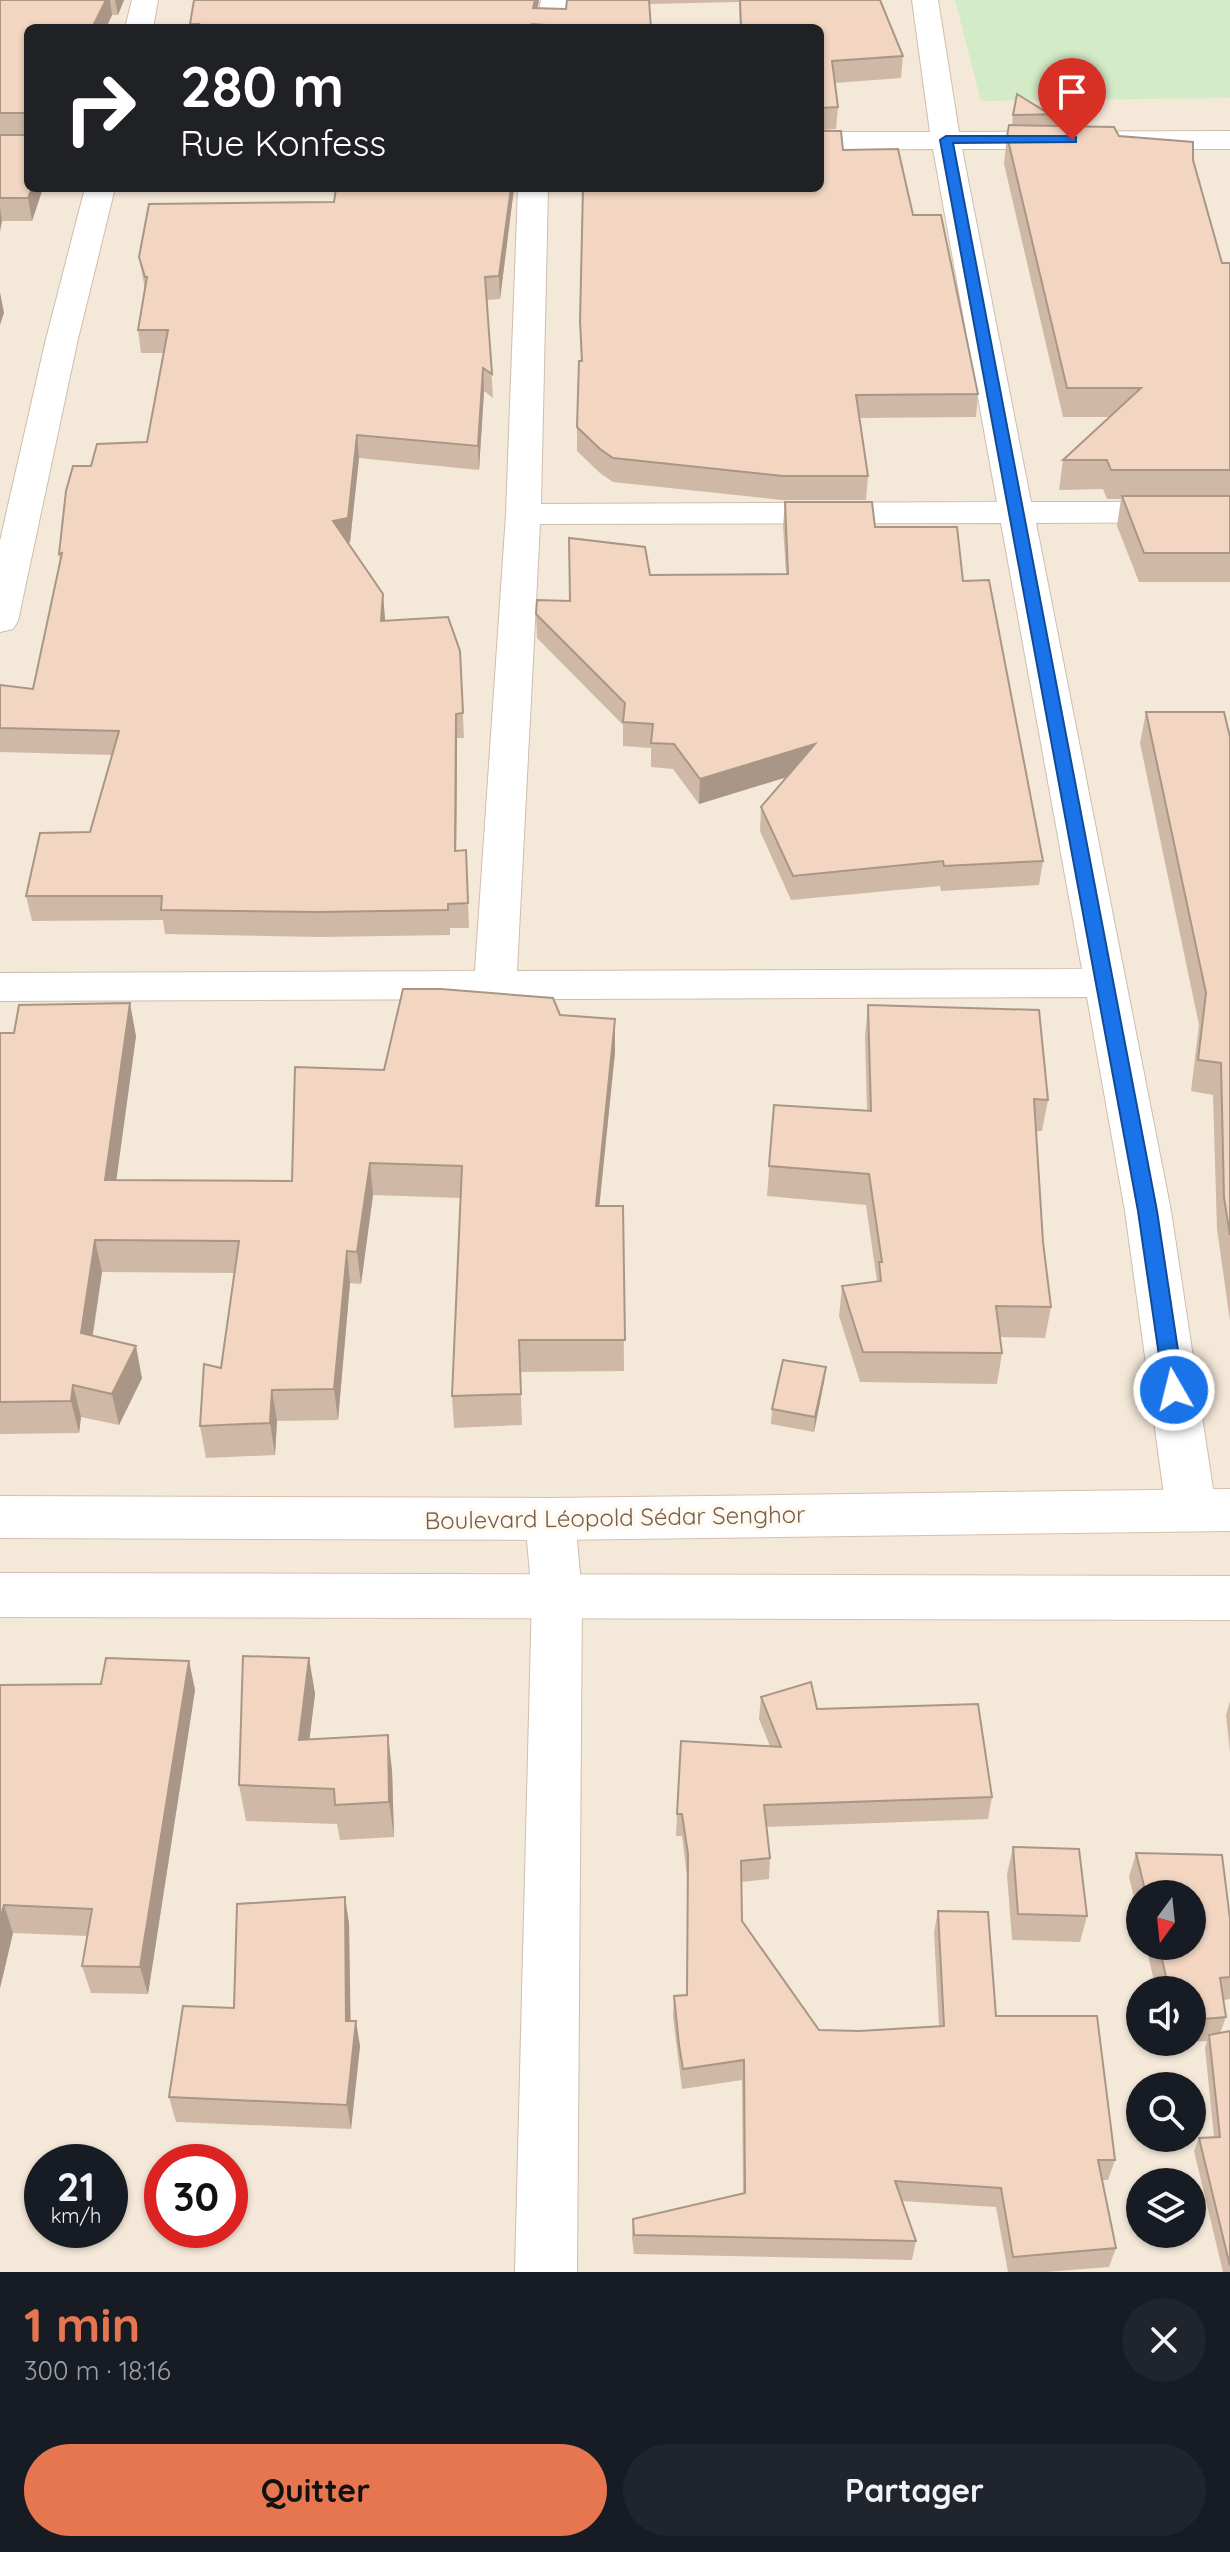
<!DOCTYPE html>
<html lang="fr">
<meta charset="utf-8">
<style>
body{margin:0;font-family:Quicksand,sans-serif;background:#20242c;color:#f1f3f6;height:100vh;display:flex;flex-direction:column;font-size:30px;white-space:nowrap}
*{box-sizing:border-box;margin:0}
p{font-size:26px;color:#9ea1a6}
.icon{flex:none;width:44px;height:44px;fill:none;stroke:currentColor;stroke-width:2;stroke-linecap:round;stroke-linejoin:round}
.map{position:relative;height:2272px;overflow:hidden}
.sheet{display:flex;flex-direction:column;background:#171b24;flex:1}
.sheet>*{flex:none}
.hud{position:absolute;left:24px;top:24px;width:800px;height:168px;border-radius:12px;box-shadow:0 2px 6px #0004;background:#202124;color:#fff;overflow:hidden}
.needle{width:52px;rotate:195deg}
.controls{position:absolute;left:1126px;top:1880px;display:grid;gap:16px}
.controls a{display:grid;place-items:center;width:80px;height:80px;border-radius:50%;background:#171b24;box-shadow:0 2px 6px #0004;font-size:40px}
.speed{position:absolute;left:24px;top:2144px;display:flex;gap:16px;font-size:40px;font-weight:700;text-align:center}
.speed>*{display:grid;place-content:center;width:104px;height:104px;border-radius:50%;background:#171b24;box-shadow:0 2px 6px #0004;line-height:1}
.speed small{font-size:20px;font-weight:400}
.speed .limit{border:12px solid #d22;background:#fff;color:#111}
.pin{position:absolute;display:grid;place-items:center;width:68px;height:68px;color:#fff;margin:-82px -34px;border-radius:50% 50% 50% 0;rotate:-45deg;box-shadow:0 0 8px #0007}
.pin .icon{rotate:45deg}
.me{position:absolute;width:88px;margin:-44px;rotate:352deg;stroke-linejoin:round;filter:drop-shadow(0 0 6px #0008)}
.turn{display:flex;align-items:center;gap:28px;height:168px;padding:0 24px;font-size:36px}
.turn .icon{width:104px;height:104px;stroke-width:2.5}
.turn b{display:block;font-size:56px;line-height:68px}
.round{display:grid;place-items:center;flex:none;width:84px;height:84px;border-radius:42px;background:#20242c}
.overview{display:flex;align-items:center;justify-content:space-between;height:136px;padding:0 24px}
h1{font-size:48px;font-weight:800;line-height:60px;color:#e57650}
.action{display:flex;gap:16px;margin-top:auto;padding:16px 24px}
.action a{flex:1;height:92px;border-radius:48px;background:#e57650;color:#111;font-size:32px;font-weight:800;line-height:92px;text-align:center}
.action a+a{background:#20242c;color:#f1f3f6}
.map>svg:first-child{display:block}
.residential{fill:#f4e8d8;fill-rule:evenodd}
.green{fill:#d4ebc7}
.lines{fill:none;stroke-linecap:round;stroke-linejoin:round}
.street-casing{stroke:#cfbeae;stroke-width:2}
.secondary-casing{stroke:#d5c0ae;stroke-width:2}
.street{fill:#fff;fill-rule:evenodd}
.secondary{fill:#fff;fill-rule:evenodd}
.wall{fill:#d0b8a6}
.shaded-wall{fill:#a99687}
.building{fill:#f2d6c1;stroke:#a99687;stroke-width:2}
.route{fill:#1a73e8;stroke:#114b97;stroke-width:2}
.labels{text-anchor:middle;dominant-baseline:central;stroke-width:7;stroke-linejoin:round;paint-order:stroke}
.street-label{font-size:24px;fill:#785d4c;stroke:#fff9f0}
</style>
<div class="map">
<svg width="1230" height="2272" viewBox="0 0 1230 2272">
<rect width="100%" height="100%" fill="#fcf6e9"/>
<path class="residential" d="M0 0H1230V2272H0ZM28 28H820V188H28ZM1140 1894H1192V1946H1140ZM1140 1990H1192V2042H1140ZM1140 2086H1192V2138H1140ZM42 2162H110V2230H42ZM162 2162H230V2230H162ZM1140 2182H1192V2234H1140Z"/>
<polygon class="green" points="955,0 1230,0 1230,98 981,101"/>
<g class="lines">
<defs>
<g id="street">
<polygon points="132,0 158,0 153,28 125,28"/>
<polygon points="541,0 567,0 564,28 536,28"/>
<path d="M912 0H938L959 132 1230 131V149H962L1031 502H1230V522L1036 523 1171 1211 1216 1509 1209 1524 1191 1530 1173 1524 1166 1509 1125 1211 1087 997 0 1001V973L475 971 506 514 518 188H548L541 504 997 502 933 149 820 150V132H930ZM1001 523 1082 969 517 971 540 524Z"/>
<polygon points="85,188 115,188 77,343 18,621 13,629 0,632 0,541 45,343"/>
<polygon points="550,1498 568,1504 575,1519 582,1595 577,2272 515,2272 532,1595 525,1519 532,1504"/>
</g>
<g id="secondary">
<polygon points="1230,1489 1230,1531 550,1540 0,1538 0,1496 550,1498"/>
<polygon points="0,1573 1230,1576 1230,1620 0,1617"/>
</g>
</defs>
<use href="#street" class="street-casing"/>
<use href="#secondary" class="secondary-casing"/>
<use href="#street" class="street"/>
<use href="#secondary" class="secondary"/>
</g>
<g class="wall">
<polygon points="0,0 124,0 118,15 112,15 106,28 28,28 28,188 43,188 32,221 2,221 0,231"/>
<polygon points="194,0 539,0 537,8 566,9 567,0 880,0 903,56 901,78 835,83 838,107 836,129 820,130 913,215 978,394 976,417 859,418 868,476 866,500 782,500 613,482 600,473 577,451 577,427 581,361 580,321 820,188 820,28 740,28 739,2 649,4 651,28 190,28"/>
<polygon points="1046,112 1062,114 1061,126 1119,136 1193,160 1222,263 1230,263 1230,582 1139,582 1117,526 1121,499 1107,499 1103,489 1059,490 1063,460 1110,417 1063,417 1004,164 1007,136 1012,125 1013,115"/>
<polygon points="336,188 514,188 500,299 487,300 493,398 484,391 479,470 359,458 350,542 347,543 385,621 460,651 464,738 457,738 456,851 466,850 469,928 450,928 450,935 320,937 165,934 163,920 32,921 26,896 90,832 112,755 0,752 0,685 33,689 60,561 59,554 91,466 147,442 163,353 141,353 138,330 145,290 139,257 334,202"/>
<polygon points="785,502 875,527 963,581 1043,861 1039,885 941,891 940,886 791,900 760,831 761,807 787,777 699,804 673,769 651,767 651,748 623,746 623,725 537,638 536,614 570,601 650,575 786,574 783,526"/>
<polygon points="1146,712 1230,737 1230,1321 1217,1229 1213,1095 1191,1091 1199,1025 1140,743"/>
<polygon points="868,1005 1048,1100 1042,1131 1036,1131 1043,1242 1051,1307 1045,1338 1000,1337 1002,1353 997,1384 860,1382 839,1316 842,1286 877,1281 866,1205 767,1196 774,1105 867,1110 865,1036"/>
<polygon points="560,1015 615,1052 599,1206 623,1206 624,1371 520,1372 522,1425 454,1428 452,1396 461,1198 373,1195 361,1284 350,1283 338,1420 277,1421 275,1455 206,1458 200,1426 221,1368 234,1273 102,1272 93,1336 142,1378 119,1425 81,1417 79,1433 0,1434 0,1033 136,1036 116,1180 292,1181 384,1070"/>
<polygon points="826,1367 824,1382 814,1432 771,1424 772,1409"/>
<polygon points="309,1658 315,1694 309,1740 392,1770 394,1837 340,1840 337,1824 246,1821 239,1785"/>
<polygon points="189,1661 195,1690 148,1994 91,1993 82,1966 88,1936 13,1933 0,1988 0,1685 101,1684"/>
<polygon points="761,1697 817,1709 992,1797 988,1819 766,1827 770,1858 769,1879 742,1882 742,1921 819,2030 859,2031 939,2026 934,1932 938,1911 996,2016 1115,2160 1108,2180 1102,2180 1116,2248 1109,2267 1046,2272 1008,2272 996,2207 902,2201 916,2241 912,2260 634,2254 632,2238 633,2219 743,2193 742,2080 682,2089 673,2017 674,1996 687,1995 687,1876 682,1836 676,1836 677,1814 770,1746 759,1719"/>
<polygon points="1230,1701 1230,1752 1226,1715"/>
<polygon points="1013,1847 1087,1916 1080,1942 1012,1940 1007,1874"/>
<polygon points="1136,1853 1230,1919 1230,1999 1223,2000 1226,2017 1220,2033 1230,2031 1230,2272 1223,2272 1194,2151 1199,2138 1214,2137 1205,2048 1207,2041 1192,2042 1192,1990 1156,1990 1146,1946 1192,1946 1192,1894 1140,1894 1140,1922 1129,1877"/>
<polygon points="345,1897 349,1924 350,2021 360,2046 351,2129 176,2122 169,2097 234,2008"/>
<polygon points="1169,2042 1192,2042 1169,2044"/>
</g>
<g class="shaded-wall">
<polygon points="106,0 110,0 112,15 106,28 92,28"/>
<polygon points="115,0 124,0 118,15"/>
<polygon points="535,0 539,0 535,24 533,8"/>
<polygon points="32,188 43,188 32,221 28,198"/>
<polygon points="511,188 514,188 500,299 499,276"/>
<polygon points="0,207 2,221 0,231"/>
<polygon points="0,292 4,313 0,325"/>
<polygon points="483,368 484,391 479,470 478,446"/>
<polygon points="357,435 359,458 350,542 335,545 333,521"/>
<polygon points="383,594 385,618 383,645 381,621"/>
<polygon points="456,714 457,738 456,875 455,851"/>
<polygon points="815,744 813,769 699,804 700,779"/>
<polygon points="130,1003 136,1036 112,1212 105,1180"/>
<polygon points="615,1019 615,1052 596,1239 596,1206"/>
<polygon points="370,1163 373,1195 361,1284 357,1252"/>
<polygon points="95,1240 102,1272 88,1364 81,1333"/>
<polygon points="347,1251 350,1283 338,1420 334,1389"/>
<polygon points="136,1346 142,1378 119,1425 112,1394"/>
<polygon points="826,1367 824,1382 814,1432 815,1417"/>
<polygon points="73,1385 81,1417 79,1433 71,1401"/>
<polygon points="272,1390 277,1421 275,1455 270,1423"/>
<polygon points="309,1658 315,1694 305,1776 299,1740"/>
<polygon points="189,1661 195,1690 148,1994 140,1967"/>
<polygon points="388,1735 392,1770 394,1837 389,1802"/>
<polygon points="345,1897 349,1924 351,2046 346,2021"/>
<polygon points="4,1905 13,1933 0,1988 0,1920"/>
<polygon points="356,2021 360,2046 351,2129 347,2105"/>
</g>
<g class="building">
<polygon points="0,0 106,0 92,28 28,28 28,188 32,188 28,198 0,198 0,135 26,135 26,113 0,113"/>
<polygon points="194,0 535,0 533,8 566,9 567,0 649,0 651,28 587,28 532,24 531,28 198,28 199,24 190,24"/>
<polygon points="740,0 880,0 903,56 832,61 838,107 820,108 820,28 741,28"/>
<polygon points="1017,94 1046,112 1059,111 1062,114 1013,115"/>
<polygon points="1009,125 1114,127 1119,136 1193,142 1193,160 1222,263 1230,263 1230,470 1111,470 1107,460 1063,460 1141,388 1067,388 1007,136"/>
<polygon points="820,129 821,131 841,131 843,150 898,149 913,215 941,215 978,394 856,395 868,476 783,476 613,458 600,449 577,427 579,361 582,361 580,321 583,188 820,188"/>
<polygon points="336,188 511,188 499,276 485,277 492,374 483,368 478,446 357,435 348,518 333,521 383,594 381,621 448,617 460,651 463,713 456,714 455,851 466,850 468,903 448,904 448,910 318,912 161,910 162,896 26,896 40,833 90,832 119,731 0,728 0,685 33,689 62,553 59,554 66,491 73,466 91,466 97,444 147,442 168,330 138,330 147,277 145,277 139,257 149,204 334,202"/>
<polygon points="1122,496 1230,496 1230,553 1144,553"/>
<polygon points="785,502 872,502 875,527 957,527 963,581 989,580 1043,861 944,866 943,861 793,876 761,807 815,744 700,779 674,744 651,743 653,724 623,722 625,703 536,614 537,600 570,601 569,538 645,547 650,575 788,574"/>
<polygon points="1146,712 1224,712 1230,737 1230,1235 1224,1198 1221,1063 1198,1060 1206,993"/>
<polygon points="403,989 441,989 553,998 560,1015 615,1019 596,1206 623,1206 625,1340 519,1340 521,1394 452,1396 462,1166 370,1163 357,1252 347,1251 334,1389 272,1390 270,1423 200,1426 204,1364 221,1368 239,1241 95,1240 81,1333 136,1346 112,1394 73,1385 71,1401 0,1402 0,1033 14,1033 19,1005 130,1003 105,1180 292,1181 295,1067 384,1070"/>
<polygon points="868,1005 1039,1010 1048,1100 1034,1099 1043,1242 1051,1307 996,1306 1002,1353 863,1352 842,1286 881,1281 879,1262 882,1262 869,1174 769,1166 774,1105 871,1111"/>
<polygon points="783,1360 826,1367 815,1417 772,1409"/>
<polygon points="243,1656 309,1658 299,1740 388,1735 389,1802 335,1805 334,1789 239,1785"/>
<polygon points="106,1658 189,1661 140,1967 82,1966 92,1909 4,1905 0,1920 0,1685 101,1684"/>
<polygon points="811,1682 817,1709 978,1704 992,1797 764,1805 770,1858 741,1861 742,1921 819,2030 859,2031 944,2026 938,1911 988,1912 996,2016 1097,2016 1115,2160 1098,2160 1116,2248 1013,2257 1001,2188 895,2181 916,2241 634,2235 633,2219 745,2193 744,2060 683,2069 679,2045 674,1996 687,1995 688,1854 682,1814 677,1814 681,1741 781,1747 761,1697"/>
<polygon points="1013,1847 1079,1849 1087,1916 1018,1914"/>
<polygon points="1136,1853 1222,1855 1230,1919 1230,1977 1220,1978 1226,2017 1192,2020 1192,1990 1169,1990 1159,1946 1192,1946 1192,1894 1146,1894"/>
<polygon points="345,1897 346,2021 356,2021 347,2105 169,2097 183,2006 234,2008 237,1904"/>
<polygon points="1230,2031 1230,2266 1199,2138 1220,2137 1209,2035"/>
</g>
<polygon class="route" points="1072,136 1076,137 1076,142 953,143 1157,1211 1184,1390 1181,1395 1167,1395 1164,1390 1138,1211 940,140 946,136"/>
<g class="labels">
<g class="street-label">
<text transform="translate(615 1517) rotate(-1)">Boulevard Léopold Sédar Senghor</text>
</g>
</g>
</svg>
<div class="controls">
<a><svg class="needle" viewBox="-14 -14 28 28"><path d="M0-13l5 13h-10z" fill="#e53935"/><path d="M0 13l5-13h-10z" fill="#9ea1a6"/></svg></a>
<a><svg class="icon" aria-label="sound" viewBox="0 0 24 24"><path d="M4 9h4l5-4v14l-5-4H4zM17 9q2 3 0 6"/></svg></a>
<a><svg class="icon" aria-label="search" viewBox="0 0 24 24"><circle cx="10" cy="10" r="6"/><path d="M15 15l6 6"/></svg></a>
<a><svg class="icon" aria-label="layers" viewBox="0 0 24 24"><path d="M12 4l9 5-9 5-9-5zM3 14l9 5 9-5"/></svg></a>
</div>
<div class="speed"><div>21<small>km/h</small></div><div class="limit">30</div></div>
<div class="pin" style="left:1072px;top:140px;background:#d93025"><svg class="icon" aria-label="arrive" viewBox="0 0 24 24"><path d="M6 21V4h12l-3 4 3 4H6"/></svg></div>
<svg class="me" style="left:1174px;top:1390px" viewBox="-20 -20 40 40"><circle r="17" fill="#1a73e8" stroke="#fff" stroke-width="3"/><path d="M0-11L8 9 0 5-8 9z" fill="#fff"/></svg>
<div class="hud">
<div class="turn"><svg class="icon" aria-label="right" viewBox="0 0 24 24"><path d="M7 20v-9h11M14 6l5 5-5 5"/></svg><div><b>280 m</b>Rue Konfess</div></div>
</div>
</div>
<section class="sheet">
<div class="overview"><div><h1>1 min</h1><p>300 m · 18:16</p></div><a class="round"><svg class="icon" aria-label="close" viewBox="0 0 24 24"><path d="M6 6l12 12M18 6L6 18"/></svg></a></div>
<div class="action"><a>Quitter</a><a>Partager</a></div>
</section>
